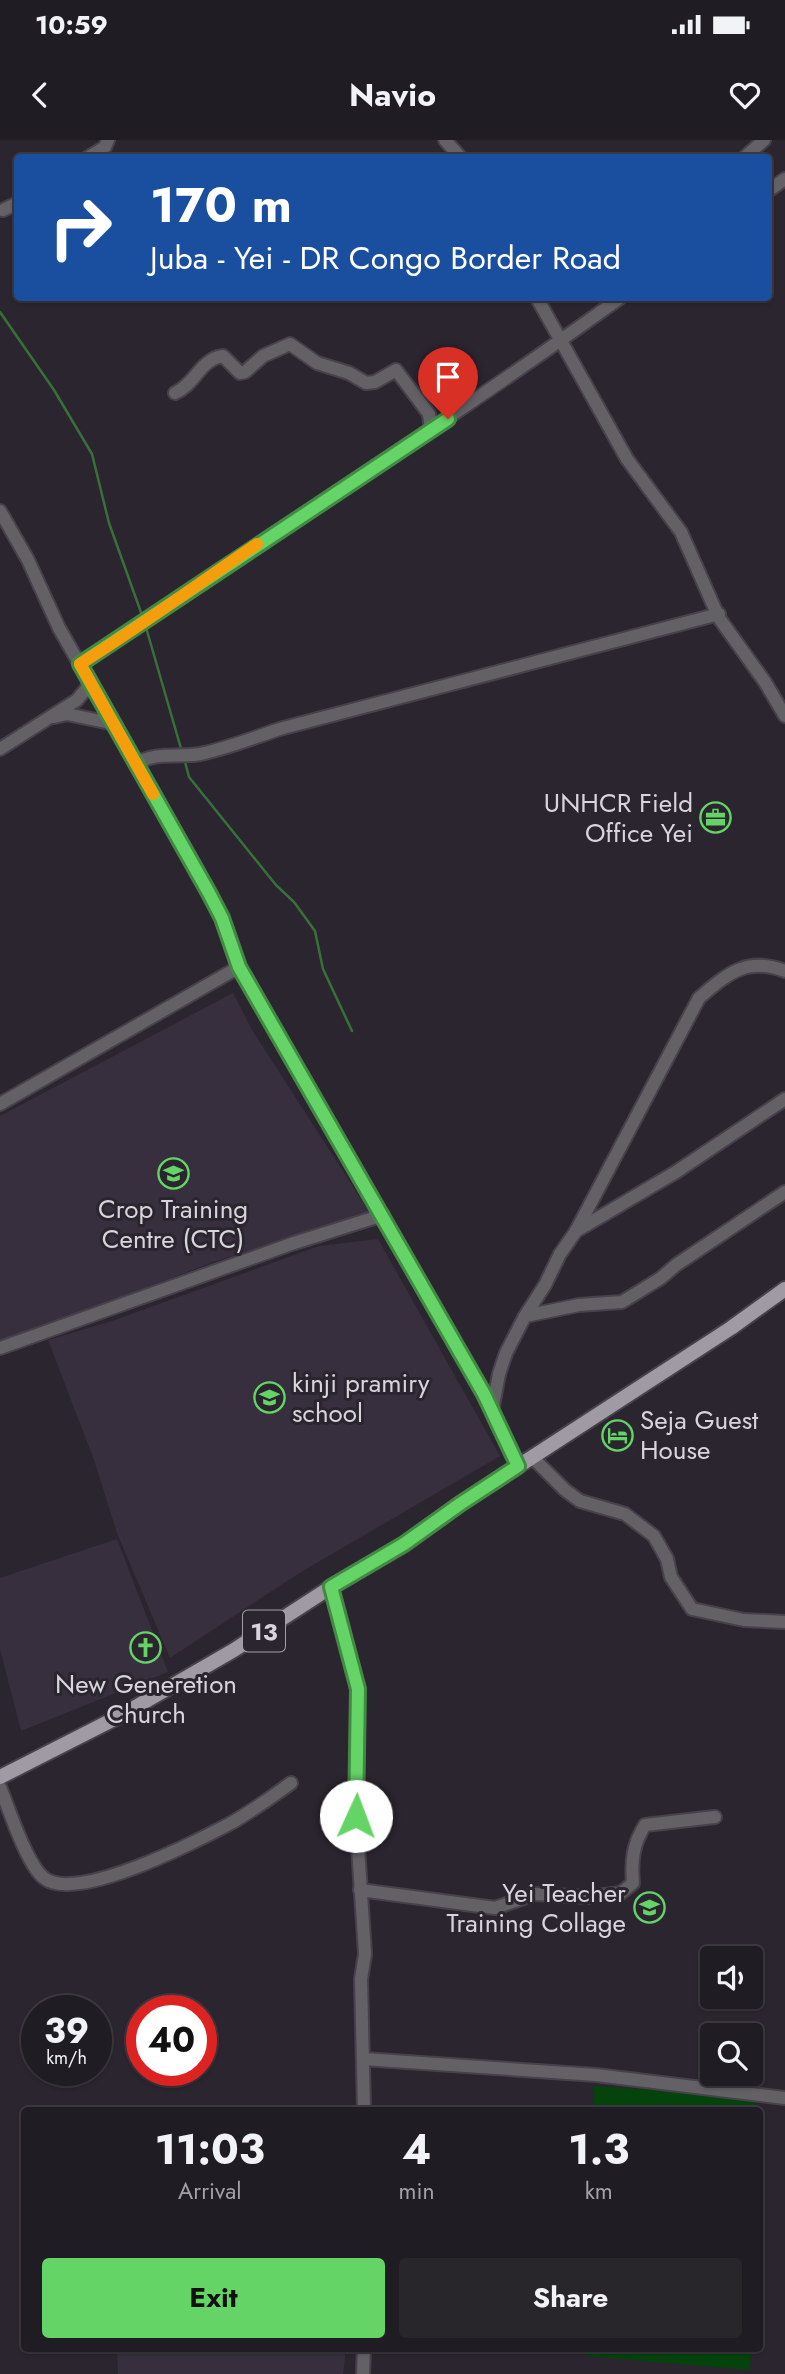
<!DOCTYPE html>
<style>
body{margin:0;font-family:Jost,sans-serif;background:#28252b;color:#f1f3f6;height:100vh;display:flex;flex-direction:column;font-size:26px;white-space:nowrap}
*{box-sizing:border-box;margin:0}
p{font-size:23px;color:#a2a1a6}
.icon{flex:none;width:38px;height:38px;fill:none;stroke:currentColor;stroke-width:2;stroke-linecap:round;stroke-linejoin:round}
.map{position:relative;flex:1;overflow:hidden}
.side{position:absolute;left:21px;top:1967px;width:742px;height:245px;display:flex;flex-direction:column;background:#201c23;border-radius:7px;box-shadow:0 2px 5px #0004,0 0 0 2px #3d3a41}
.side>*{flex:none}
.guide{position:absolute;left:14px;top:14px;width:758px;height:147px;border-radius:7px;box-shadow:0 2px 5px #0004,0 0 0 2px #3d3a41;background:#1a4fa0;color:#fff;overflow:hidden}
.tools{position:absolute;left:700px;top:1806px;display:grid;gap:14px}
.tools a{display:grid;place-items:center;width:63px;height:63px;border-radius:7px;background:#201c23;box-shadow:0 2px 5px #0004,0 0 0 2px #3d3a41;font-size:35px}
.speed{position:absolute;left:21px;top:1855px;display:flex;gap:14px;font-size:35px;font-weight:700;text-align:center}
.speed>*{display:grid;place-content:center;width:91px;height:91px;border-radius:50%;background:#201c23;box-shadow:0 2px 5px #0004,0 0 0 2px #3d3a41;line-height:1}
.speed small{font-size:18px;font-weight:400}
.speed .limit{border:10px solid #d22;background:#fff;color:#111}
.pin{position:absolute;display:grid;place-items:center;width:60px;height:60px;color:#fff;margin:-72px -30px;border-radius:50% 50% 50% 0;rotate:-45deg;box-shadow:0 0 7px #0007}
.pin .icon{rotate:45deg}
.me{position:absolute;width:77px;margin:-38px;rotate:2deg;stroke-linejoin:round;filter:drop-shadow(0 0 5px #0008)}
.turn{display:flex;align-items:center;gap:24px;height:147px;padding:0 21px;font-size:32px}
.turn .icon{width:91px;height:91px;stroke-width:2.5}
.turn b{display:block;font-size:49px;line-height:60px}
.eta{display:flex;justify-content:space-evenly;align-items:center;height:119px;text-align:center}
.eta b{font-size:42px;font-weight:700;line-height:49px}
.action{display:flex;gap:14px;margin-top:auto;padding:14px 21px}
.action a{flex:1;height:80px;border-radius:7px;background:#65d467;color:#111;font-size:28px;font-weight:700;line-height:80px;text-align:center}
.action a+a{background:#28252b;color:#f1f3f6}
.status{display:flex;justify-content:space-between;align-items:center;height:49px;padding:0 35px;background:#201c23;direction:ltr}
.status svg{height:19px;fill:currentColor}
header{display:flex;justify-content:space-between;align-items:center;height:91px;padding:0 21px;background:#201c23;font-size:32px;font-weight:700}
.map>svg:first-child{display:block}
.built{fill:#372f3e}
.green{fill:#05430c}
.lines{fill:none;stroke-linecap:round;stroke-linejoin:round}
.stream{stroke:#377038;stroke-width:2.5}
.minor-casing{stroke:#47414b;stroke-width:16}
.major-casing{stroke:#47414b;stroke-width:18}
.minor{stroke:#646166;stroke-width:12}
.major{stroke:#a09aa5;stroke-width:14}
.route-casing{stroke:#428a43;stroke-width:18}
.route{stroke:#65d467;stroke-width:12}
.slow{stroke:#f59e0b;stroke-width:12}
.labels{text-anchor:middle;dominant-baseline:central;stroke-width:6;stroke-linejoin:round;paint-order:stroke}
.shield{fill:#2b252f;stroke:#a4a0a7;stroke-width:2}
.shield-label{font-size:24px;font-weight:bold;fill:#d8d4db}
.poi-label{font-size:26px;fill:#d8d4db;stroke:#2b252f;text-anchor:end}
</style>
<div class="status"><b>10:59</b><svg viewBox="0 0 49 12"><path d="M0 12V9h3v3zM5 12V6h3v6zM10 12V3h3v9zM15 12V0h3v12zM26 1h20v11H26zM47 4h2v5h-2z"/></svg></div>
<header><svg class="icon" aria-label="back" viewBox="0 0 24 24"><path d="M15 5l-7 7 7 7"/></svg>Navio<svg class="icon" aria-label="heart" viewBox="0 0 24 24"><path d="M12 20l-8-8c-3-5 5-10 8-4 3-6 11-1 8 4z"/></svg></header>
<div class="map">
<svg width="785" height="2234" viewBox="0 0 785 2234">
<rect width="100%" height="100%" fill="#2b252f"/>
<g class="built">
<polygon points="233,853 252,890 370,1073 216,1121 0,1203 0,976"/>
<polygon points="378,1099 500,1316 301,1432 170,1518 117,1393 94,1320 48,1200 112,1181 319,1106"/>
<polygon points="117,1399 168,1532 21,1591 0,1509 0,1438"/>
<polygon points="117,2209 117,2208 346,2209 343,2234 118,2234"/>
</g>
<g class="green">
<polygon points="594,1946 755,1957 755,1970 593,1970"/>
<polygon points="586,2209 751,2209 750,2230 586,2216"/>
</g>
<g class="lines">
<g class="stream">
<polyline points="0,172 54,250 92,314 109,383 143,478"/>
<polyline points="145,484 182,612"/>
<polyline points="184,618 189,637 276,745 294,762 315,791 323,829 352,891"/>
</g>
<defs>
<g id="minor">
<polyline points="445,0 461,18"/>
<polyline points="87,18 105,7 108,0"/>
<polyline points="744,18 764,0"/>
<polyline points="768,51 785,39"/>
<polyline points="3,70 18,63"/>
<polyline points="537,158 627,319 681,392 719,478 765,542 785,576"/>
<path d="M175 253C195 245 200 219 223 216L240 233 245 232 263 216 290 204 317 223 349 233 366 243 375 242 396 230 429 274 431 290"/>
<polyline points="0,371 28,420 59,488 196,728 222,778 239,827 484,1254 518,1326"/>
<path d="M81 524C130 492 176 458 225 426 358 338 491 251 620 158"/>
<polyline points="54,577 67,574 115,584"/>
<polyline points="0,609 77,560 91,543"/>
<path d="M136 624C156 611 177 618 200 614 229 608 255 597 283 588L719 474"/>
<polyline points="0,964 239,827"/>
<polyline points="576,1091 676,1032 785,959"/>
<polyline points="525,1176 579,1165 622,1162 661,1138 676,1125 785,1052"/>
<polyline points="0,1208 294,1103 383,1075"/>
<path d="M492 1271 499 1234 506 1213 525 1176 545 1145 560 1114 576 1091 699 858C727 834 747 816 785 831"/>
<polyline points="532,1317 565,1350 580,1361 625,1374 654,1396 667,1419 671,1437 692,1469 744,1480 785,1482"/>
<polyline points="331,1447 358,1549 356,1676 365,1814 361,1839 364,1970"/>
<path d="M0 1647C9 1669 27 1725 44 1738 76 1764 199 1700 233 1682 253 1670 272 1657 291 1643"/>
<path d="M360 1750 495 1768 535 1754 588 1757 621 1753 633 1743C631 1721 633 1704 645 1685L715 1677"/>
<polyline points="363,1919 596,1935 785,1958"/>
<polyline points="363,2234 364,2208"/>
</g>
<polyline id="major" points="0,1637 120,1576 234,1510 331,1447 405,1404 460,1364 731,1188 785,1149"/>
</defs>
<use href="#minor" class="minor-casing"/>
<use href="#major" class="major-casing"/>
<use href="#minor" class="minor"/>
<use href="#major" class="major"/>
</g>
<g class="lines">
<defs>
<polyline id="route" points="356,1676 358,1549 331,1447 404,1404 460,1364 518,1326 484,1254 239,827 222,778 209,753 80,524 448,279"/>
</defs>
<use href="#route" class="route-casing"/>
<use href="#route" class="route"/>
<path class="slow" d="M153 654 80 524C141 486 198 444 257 404"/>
</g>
<defs>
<symbol id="office-ring" viewBox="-11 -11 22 22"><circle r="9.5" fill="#2b252f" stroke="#65d467" stroke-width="1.5"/><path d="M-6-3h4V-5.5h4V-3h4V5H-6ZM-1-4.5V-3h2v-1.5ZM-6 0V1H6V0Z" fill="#65d467"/></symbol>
<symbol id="university-ring" viewBox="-11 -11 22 22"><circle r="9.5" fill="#2b252f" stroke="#65d467" stroke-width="1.5"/><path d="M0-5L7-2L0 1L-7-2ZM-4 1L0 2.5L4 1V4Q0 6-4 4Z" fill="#65d467"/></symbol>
<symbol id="school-ring" viewBox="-11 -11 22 22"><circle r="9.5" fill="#2b252f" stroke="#65d467" stroke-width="1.5"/><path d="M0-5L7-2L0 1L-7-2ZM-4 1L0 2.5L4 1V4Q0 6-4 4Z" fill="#65d467"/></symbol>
<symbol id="hotel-ring" viewBox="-11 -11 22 22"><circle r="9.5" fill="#2b252f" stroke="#65d467" stroke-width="1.5"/><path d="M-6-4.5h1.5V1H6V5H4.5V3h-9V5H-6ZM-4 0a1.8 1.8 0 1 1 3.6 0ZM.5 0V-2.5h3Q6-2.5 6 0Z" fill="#65d467"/></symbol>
<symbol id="church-ring" viewBox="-11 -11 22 22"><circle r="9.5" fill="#2b252f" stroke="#65d467" stroke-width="1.5"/><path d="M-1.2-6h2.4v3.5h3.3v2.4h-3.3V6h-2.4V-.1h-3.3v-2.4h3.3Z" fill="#65d467"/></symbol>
</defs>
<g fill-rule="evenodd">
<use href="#office-ring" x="698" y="660" width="35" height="35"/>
<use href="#university-ring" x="156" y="1016" width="35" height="35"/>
<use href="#school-ring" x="252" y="1240" width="35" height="35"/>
<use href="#hotel-ring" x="600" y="1278" width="35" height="35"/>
<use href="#church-ring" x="128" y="1490" width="35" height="35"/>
<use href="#university-ring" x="632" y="1750" width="35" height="35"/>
</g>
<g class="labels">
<rect class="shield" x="243" y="1470.5" width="42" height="41" rx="5"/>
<g class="shield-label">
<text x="264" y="1491">13</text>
</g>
<g class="poi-label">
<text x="693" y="663">UNHCR Field<tspan x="693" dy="30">Office Yei</tspan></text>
<text x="173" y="1069" text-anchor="middle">Crop Training<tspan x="173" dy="30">Centre (CTC)</tspan></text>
<text x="292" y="1243" text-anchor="start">kinji pramiry<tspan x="292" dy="30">school</tspan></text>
<text x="640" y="1280" text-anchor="start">Seja Guest<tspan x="640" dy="30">House</tspan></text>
<text x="146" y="1544" text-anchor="middle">New Generetion<tspan x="146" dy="30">Church</tspan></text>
<text x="626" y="1753">Yei Teacher<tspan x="626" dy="30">Training Collage</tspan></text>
</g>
</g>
</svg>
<div class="tools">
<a><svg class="icon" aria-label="sound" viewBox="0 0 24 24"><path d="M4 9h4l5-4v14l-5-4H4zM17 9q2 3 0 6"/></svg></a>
<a><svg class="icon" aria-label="search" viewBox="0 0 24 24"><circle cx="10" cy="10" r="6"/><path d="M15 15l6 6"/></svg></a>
</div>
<div class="speed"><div>39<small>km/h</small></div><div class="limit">40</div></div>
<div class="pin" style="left:448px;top:279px;background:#d93025"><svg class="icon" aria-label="arrive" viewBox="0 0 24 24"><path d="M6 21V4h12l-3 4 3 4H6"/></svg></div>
<svg class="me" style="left:356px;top:1676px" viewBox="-20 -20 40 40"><circle r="19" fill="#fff"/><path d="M0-13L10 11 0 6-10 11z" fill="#65d467"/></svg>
<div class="guide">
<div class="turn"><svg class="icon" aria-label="right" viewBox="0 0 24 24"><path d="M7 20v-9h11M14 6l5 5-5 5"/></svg><div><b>170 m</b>Juba - Yei - DR Congo Border Road</div></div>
</div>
<section class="side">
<div class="eta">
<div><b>11:03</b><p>Arrival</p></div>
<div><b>4</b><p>min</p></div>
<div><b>1.3</b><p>km</p></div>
</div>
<div class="action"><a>Exit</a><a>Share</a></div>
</section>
</div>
